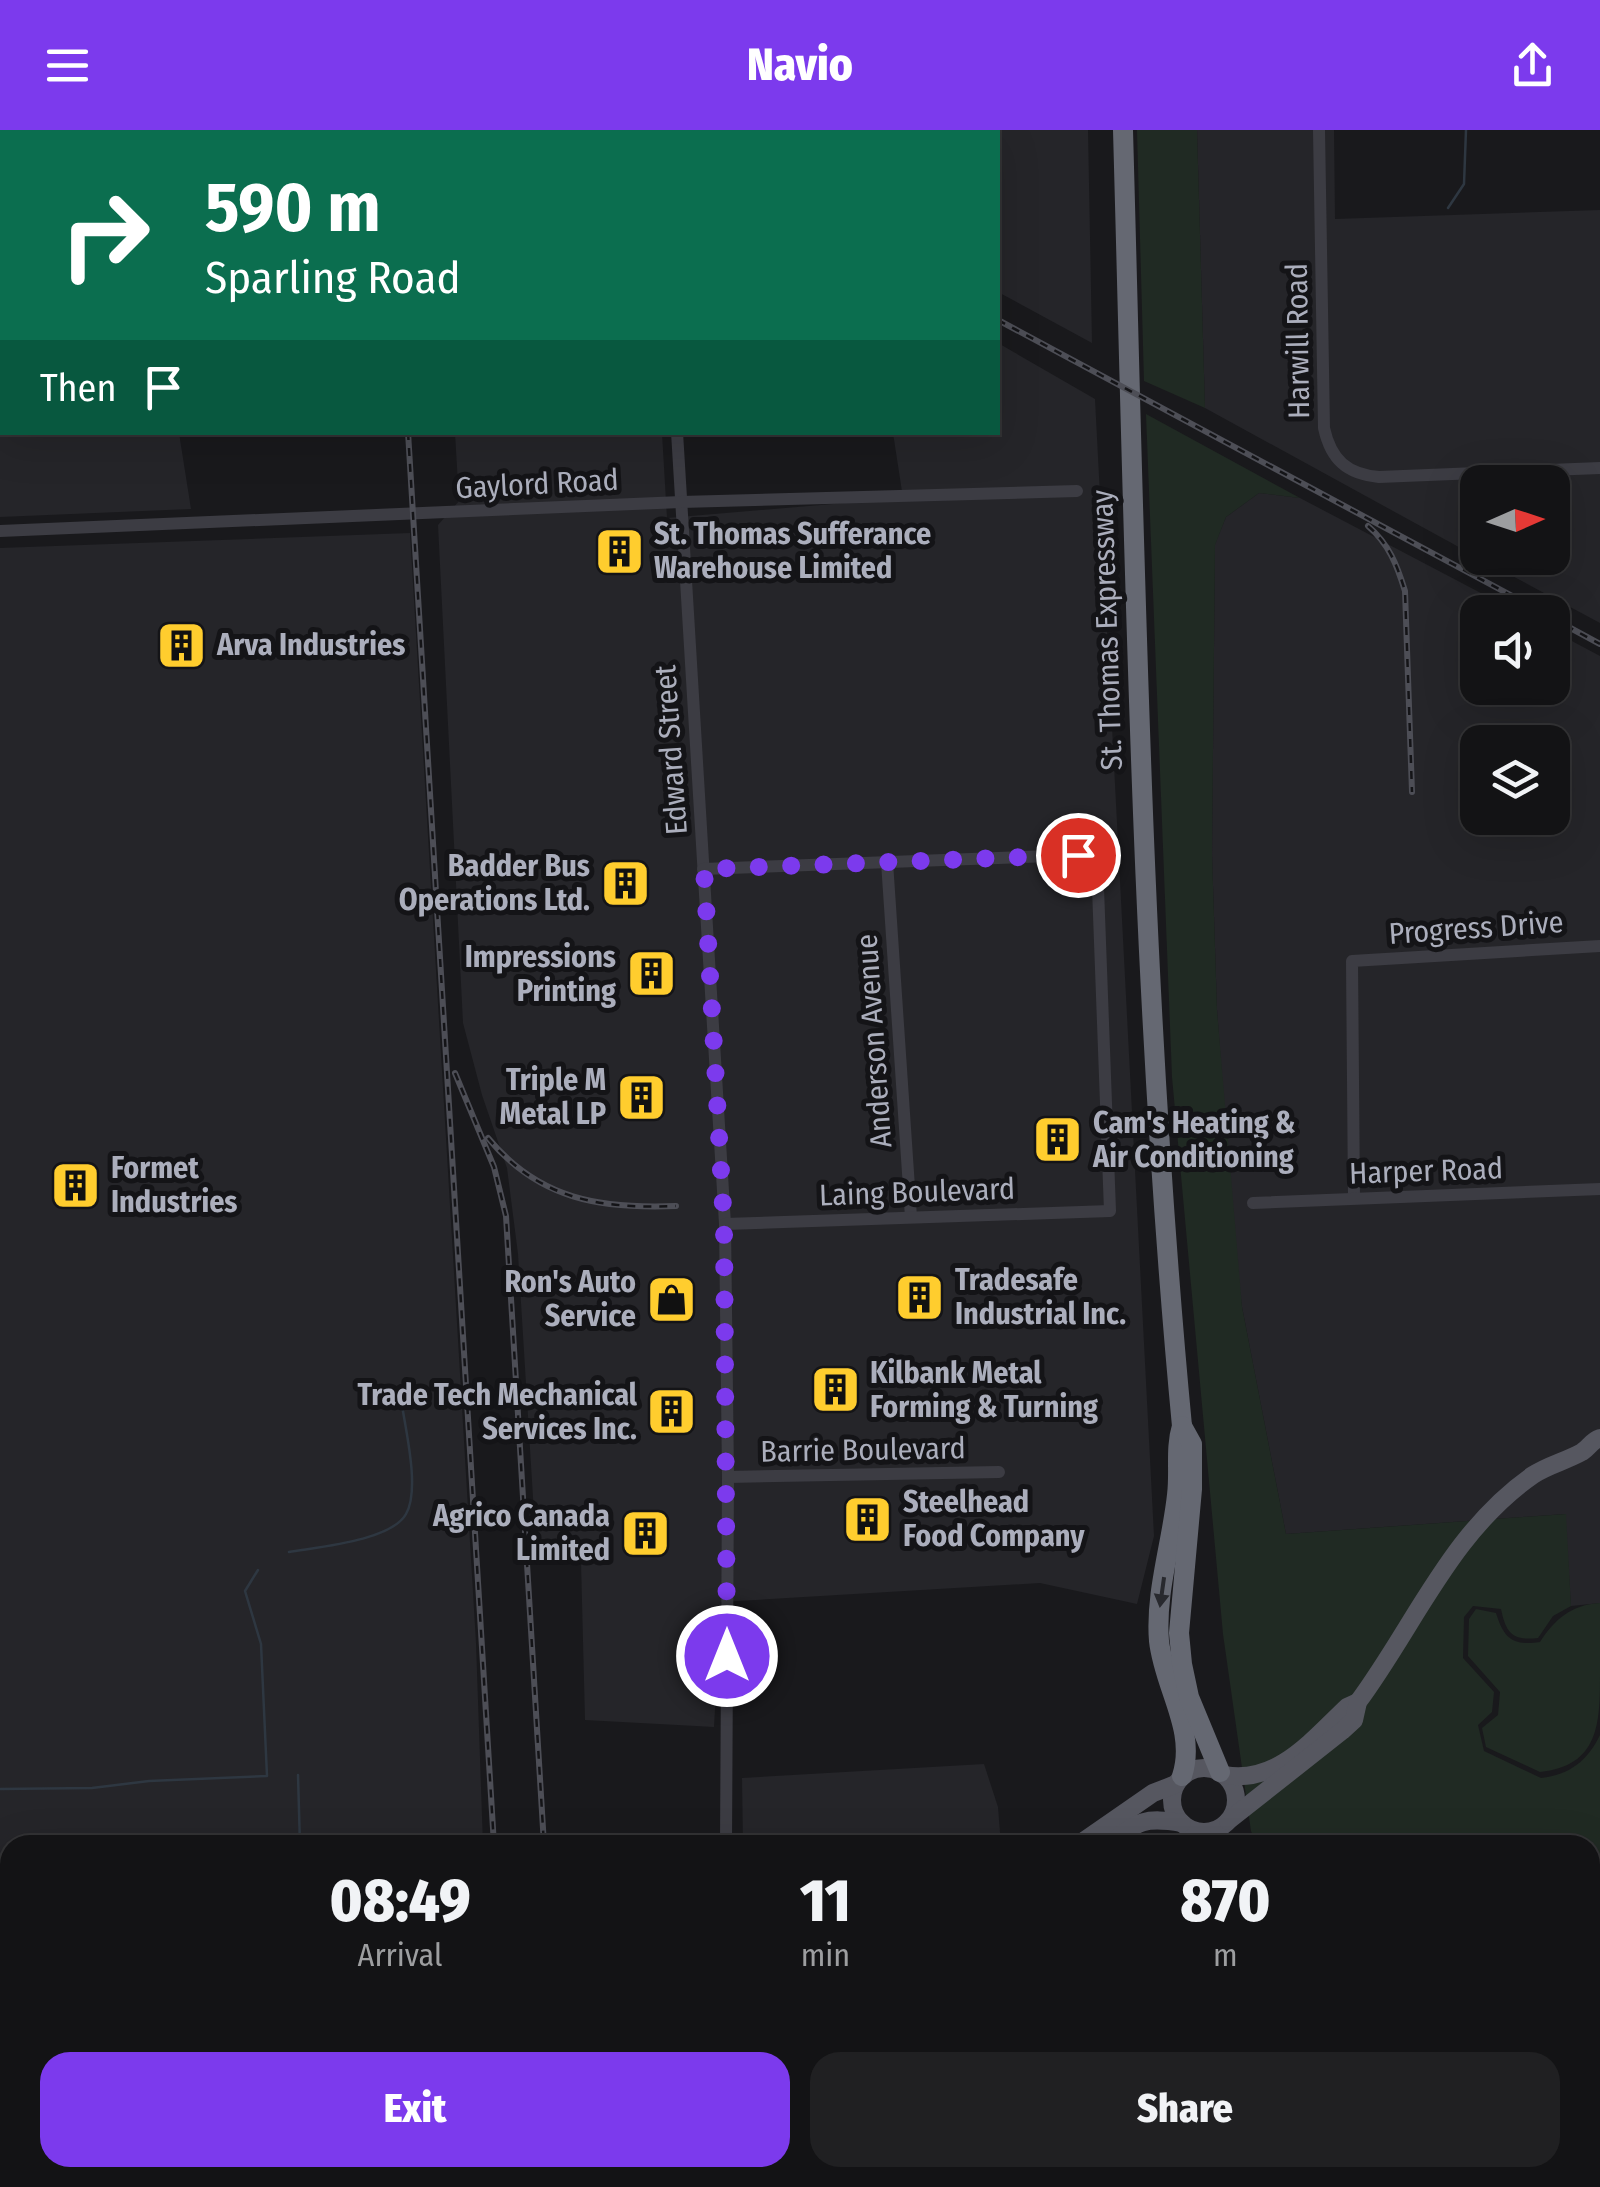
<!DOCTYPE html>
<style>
body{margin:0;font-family:"Fira Sans Condensed",sans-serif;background:#202022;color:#f1f3f6;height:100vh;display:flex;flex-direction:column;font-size:38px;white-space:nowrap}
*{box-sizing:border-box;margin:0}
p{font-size:32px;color:#9d9ea0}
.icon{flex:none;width:55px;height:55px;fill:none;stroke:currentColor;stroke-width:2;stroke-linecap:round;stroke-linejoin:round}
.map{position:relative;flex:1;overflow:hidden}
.details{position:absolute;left:0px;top:1705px;width:1600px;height:352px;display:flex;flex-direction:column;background:#131315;border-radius:30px 30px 0 0;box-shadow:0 10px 40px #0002,0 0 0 2px #323234}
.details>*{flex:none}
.banner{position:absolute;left:0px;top:0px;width:1000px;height:305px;box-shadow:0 10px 40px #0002,0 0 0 2px #323234;background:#0b6e4f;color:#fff;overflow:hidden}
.needle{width:65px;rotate:87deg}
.controls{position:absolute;left:1460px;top:335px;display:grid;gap:20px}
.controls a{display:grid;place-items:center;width:110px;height:110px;border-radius:20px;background:#131315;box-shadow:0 10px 40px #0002,0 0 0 2px #323234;font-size:50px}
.pin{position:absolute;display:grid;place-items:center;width:85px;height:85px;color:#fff;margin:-42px;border:5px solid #fff;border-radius:50%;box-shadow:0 2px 10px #0007}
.me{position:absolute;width:110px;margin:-55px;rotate:0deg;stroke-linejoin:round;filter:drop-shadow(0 0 8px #0008)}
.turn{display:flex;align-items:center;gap:35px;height:210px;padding:0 40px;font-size:45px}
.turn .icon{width:130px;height:130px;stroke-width:2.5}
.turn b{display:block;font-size:70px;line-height:85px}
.then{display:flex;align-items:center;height:95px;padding:0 40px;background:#0003;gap:20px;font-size:38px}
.eta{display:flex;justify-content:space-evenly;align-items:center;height:170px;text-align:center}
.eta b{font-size:60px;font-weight:800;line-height:70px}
.primary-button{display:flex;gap:20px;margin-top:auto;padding:20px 40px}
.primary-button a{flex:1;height:115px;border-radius:30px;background:#7c3aed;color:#fff;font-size:40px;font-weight:800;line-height:115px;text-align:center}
.primary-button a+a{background:#202022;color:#f1f3f6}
header{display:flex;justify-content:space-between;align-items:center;height:130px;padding:0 40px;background:#7c3aed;color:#fff;font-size:45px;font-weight:800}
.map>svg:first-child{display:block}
.built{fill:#252529;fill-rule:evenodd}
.green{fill:#202a23}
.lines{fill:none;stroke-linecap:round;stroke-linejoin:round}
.stream{stroke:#2e3741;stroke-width:2.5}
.minor{stroke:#3c3c43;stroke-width:12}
.major{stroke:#565760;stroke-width:18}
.highway{stroke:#656872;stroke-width:20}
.rail-casing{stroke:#4d4e56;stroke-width:6}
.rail{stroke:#141417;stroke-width:2.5;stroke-dasharray:8;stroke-linecap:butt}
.oneway{fill:#28292e}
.route{stroke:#7c3aed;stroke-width:18;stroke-dasharray:0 32.4}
.labels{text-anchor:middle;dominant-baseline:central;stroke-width:10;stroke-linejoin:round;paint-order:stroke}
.street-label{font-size:30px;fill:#abaebc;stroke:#141417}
.poi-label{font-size:30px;font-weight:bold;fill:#abaebc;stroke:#141417;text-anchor:start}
</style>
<header><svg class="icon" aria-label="menu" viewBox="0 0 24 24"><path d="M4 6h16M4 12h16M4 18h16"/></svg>Navio<svg class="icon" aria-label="share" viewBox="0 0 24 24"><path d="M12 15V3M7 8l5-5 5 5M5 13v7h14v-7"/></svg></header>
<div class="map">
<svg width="1600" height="2057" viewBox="0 0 1600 2057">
<rect width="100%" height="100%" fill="#19191c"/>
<g class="built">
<polygon points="0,0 324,0 324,2 2,2 2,302 179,303 191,379 0,387"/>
<polygon points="694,0 1088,0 1092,213 998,162 998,2"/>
<polygon points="1197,0 1334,0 1335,89 1600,80 1600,493 1479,428 1552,428 1552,352 1478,352 1477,427 1205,278"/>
<polygon points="998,213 1095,269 1154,1406 1137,1474 1040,1453 721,1472 714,1597 585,1590 581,1432 537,1432 518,1124 507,1038 482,965 463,893 438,395 459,371 455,303 662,303 667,388 903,368 893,303 998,302"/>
<path d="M1259 363 1300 368 1517 482H1478V558H1552L1553 501 1600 526V1473L1571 1476 1565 1384 1286 1404 1242 1177 1235 1122 1217 880 1212 724 1215 414 1226 387ZM1478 612H1552V688H1478Z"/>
<polygon points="410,403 476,1513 483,1715 10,1715 10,1803 0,1804 0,418"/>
<polygon points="984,1634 998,1677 1001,1715 743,1715 742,1648"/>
</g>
<g class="green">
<polygon points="1137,0 1197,0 1205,278 1144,251"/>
<path d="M1146 284 1300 368 1259 363 1226 387 1215 415 1212 724 1217 880 1242 1177 1286 1404 1566 1384 1571 1476 1553 1486 1538 1508C1512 1511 1506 1503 1501 1479L1473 1476 1464 1487 1463 1528 1494 1562 1492 1582 1478 1595 1484 1621 1541 1648C1570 1645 1588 1630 1600 1605V1735L1590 1736V1715H1257L1251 1701 1223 1504 1172 947Z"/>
<path d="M1600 1473C1600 1498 1600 1522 1600 1546 1600 1593 1599 1636 1540 1642L1486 1617 1482 1598 1498 1585 1500 1562 1468 1526 1469 1489 1476 1479 1496 1483C1504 1509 1513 1516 1540 1512 1555 1489 1571 1475 1600 1473Z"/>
</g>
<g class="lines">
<g class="stream">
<polyline points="1448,78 1464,54 1466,0"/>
<path d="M289 1422C317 1417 391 1411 406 1384 420 1360 406 1302 402 1275"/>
<polyline points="298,1645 300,1715"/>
<polyline points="0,1659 92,1658 149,1651 267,1646 261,1514 245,1461 258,1440"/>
</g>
<g class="minor">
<polyline points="658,0 658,2"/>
<path d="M1319 0 1324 298C1331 330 1347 344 1379 347L1600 338"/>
<polyline points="0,68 2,68"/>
<polyline points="677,302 725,1094 728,1347 726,1715"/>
<polyline points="0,401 681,372 1077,361"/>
<polyline points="887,732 911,1087"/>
<path d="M703 739 1078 725C1094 729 1095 744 1098 758L1110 1081 725 1094"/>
<polyline points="1354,1068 1352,831 1600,816"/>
<polyline points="1253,1073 1600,1059"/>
<polyline points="728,1347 999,1342"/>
</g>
<g class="major">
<circle cx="1204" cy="1670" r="32"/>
<path d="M1225 1645C1277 1654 1312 1610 1347 1577L1358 1572"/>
<path d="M1228 1691 1342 1601 1354 1590 1358 1572C1415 1495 1451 1402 1533 1345 1548 1335 1566 1331 1582 1322 1590 1317 1591 1311 1600 1308"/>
<polyline points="1078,1715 1153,1663 1176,1654"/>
<path d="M1110 1715C1137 1690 1146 1687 1182 1693"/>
<polyline points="0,1822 10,1821"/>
</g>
<g class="highway">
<path d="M1123 0C1135 432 1141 865 1182 1296 1175 1319 1180 1341 1177 1365 1172 1413 1155 1463 1159 1511 1164 1558 1197 1600 1182 1646"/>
<polyline points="1182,1296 1192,1314 1192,1359 1179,1503 1182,1534 1189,1567 1220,1642"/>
</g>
<defs>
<g id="rail">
<polyline points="390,0 390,2"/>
<polyline points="643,0 647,2"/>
<polyline points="998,190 1542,482"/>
<polyline points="408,302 494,1715"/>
<path d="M1368 396C1389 414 1397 435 1405 461L1412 662"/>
<polyline points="1552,488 1600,514"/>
<polyline points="455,943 494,1037 506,1086 544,1715"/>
<path d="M488 1008C539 1070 601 1079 676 1076"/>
<polyline points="514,2048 515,2057"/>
</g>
</defs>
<use href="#rail" class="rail-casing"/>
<use href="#rail" class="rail"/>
</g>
<defs><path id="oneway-solid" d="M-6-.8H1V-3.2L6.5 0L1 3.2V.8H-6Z" transform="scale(2.5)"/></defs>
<use class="oneway" href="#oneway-solid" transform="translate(1162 1462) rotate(98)"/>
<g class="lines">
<polyline class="route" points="727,1526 724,1094 704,739 1078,725"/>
</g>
<defs>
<symbol id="building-square" viewBox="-11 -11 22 22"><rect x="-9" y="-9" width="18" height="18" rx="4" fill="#ffcd2e" stroke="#141417"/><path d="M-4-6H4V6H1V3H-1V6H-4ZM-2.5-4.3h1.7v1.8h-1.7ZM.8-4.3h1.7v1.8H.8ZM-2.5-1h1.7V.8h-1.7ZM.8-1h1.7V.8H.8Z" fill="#111"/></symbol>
<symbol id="shop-square" viewBox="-11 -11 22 22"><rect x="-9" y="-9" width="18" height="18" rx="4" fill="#ffcd2e" stroke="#141417"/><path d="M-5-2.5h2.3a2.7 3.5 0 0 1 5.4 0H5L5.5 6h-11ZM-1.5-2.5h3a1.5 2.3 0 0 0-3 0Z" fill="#111"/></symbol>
</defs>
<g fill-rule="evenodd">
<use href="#building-square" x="592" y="394" width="55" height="55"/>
<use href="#building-square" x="154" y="488" width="55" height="55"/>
<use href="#building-square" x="598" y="726" width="55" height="55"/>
<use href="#building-square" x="624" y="816" width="55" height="55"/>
<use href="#building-square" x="614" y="940" width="55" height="55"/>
<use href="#building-square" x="1030" y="982" width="55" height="55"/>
<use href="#building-square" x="48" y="1028" width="55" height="55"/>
<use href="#building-square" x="892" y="1140" width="55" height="55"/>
<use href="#shop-square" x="644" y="1142" width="55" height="55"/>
<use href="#building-square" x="808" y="1232" width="55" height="55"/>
<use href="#building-square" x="644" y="1254" width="55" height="55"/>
<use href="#building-square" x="840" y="1362" width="55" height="55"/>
<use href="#building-square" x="618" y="1376" width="55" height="55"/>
</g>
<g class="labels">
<g class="street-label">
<text transform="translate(1298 211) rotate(-91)">Harwill Road</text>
<text transform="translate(537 354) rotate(-3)">Gaylord Road</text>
<text transform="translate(1107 500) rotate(-92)">St. Thomas Expressway</text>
<text transform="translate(671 620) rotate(-94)">Edward Street</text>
<text transform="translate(1476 798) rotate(-4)">Progress Drive</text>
<text transform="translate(874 911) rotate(-94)">Anderson Avenue</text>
<text transform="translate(1426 1041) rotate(-2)">Harper Road</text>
<text transform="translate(917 1062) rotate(-2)">Laing Boulevard</text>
<text transform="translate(863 1320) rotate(-1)">Barrie Boulevard</text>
</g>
<g class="poi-label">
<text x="654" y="404">St. Thomas Sufferance<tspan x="654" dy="34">Warehouse Limited</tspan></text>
<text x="217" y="515">Arva Industries</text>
<text x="590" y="736" text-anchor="end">Badder Bus<tspan x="590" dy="34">Operations Ltd.</tspan></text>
<text x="616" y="827" text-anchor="end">Impressions<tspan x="616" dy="34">Printing</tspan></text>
<text x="606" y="950" text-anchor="end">Triple M<tspan x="606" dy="34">Metal LP</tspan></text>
<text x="1093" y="993">Cam's Heating &amp;<tspan x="1093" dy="34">Air Conditioning</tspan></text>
<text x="111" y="1038">Formet<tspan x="111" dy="34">Industries</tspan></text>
<text x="955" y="1150">Tradesafe<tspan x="955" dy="34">Industrial Inc.</tspan></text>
<text x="636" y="1152" text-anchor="end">Ron's Auto<tspan x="636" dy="34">Service</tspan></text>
<text x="870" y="1243">Kilbank Metal<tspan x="870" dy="34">Forming &amp; Turning</tspan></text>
<text x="637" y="1265" text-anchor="end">Trade Tech Mechanical<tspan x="637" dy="34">Services Inc.</tspan></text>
<text x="903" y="1372">Steelhead<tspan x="903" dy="34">Food Company</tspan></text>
<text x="610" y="1386" text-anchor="end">Agrico Canada<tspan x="610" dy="34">Limited</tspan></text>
</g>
</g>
</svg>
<div class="controls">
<a><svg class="needle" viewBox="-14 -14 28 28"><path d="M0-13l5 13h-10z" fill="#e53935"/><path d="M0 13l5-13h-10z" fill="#9d9ea0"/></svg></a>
<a><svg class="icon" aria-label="sound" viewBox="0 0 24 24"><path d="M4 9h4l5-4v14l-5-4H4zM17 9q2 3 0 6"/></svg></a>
<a><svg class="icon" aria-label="layers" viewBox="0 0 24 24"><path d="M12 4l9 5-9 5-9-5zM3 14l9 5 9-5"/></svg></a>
</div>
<div class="pin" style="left:1078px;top:725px;background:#d93025"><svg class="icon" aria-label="arrive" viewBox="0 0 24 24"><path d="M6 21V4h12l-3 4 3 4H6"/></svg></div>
<svg class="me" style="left:727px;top:1526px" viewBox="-20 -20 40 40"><circle r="17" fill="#7c3aed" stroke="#fff" stroke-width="3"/><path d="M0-11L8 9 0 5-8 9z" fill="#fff"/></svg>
<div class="banner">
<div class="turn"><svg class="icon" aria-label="right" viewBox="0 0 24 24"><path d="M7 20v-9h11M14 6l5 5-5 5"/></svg><div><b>590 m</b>Sparling Road</div></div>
<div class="then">Then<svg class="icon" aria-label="arrive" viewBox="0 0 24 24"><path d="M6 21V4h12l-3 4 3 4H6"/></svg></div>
</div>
<section class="details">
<div class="eta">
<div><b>08:49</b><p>Arrival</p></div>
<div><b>11</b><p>min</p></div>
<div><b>870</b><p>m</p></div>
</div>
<div class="primary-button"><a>Exit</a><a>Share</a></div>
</section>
</div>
